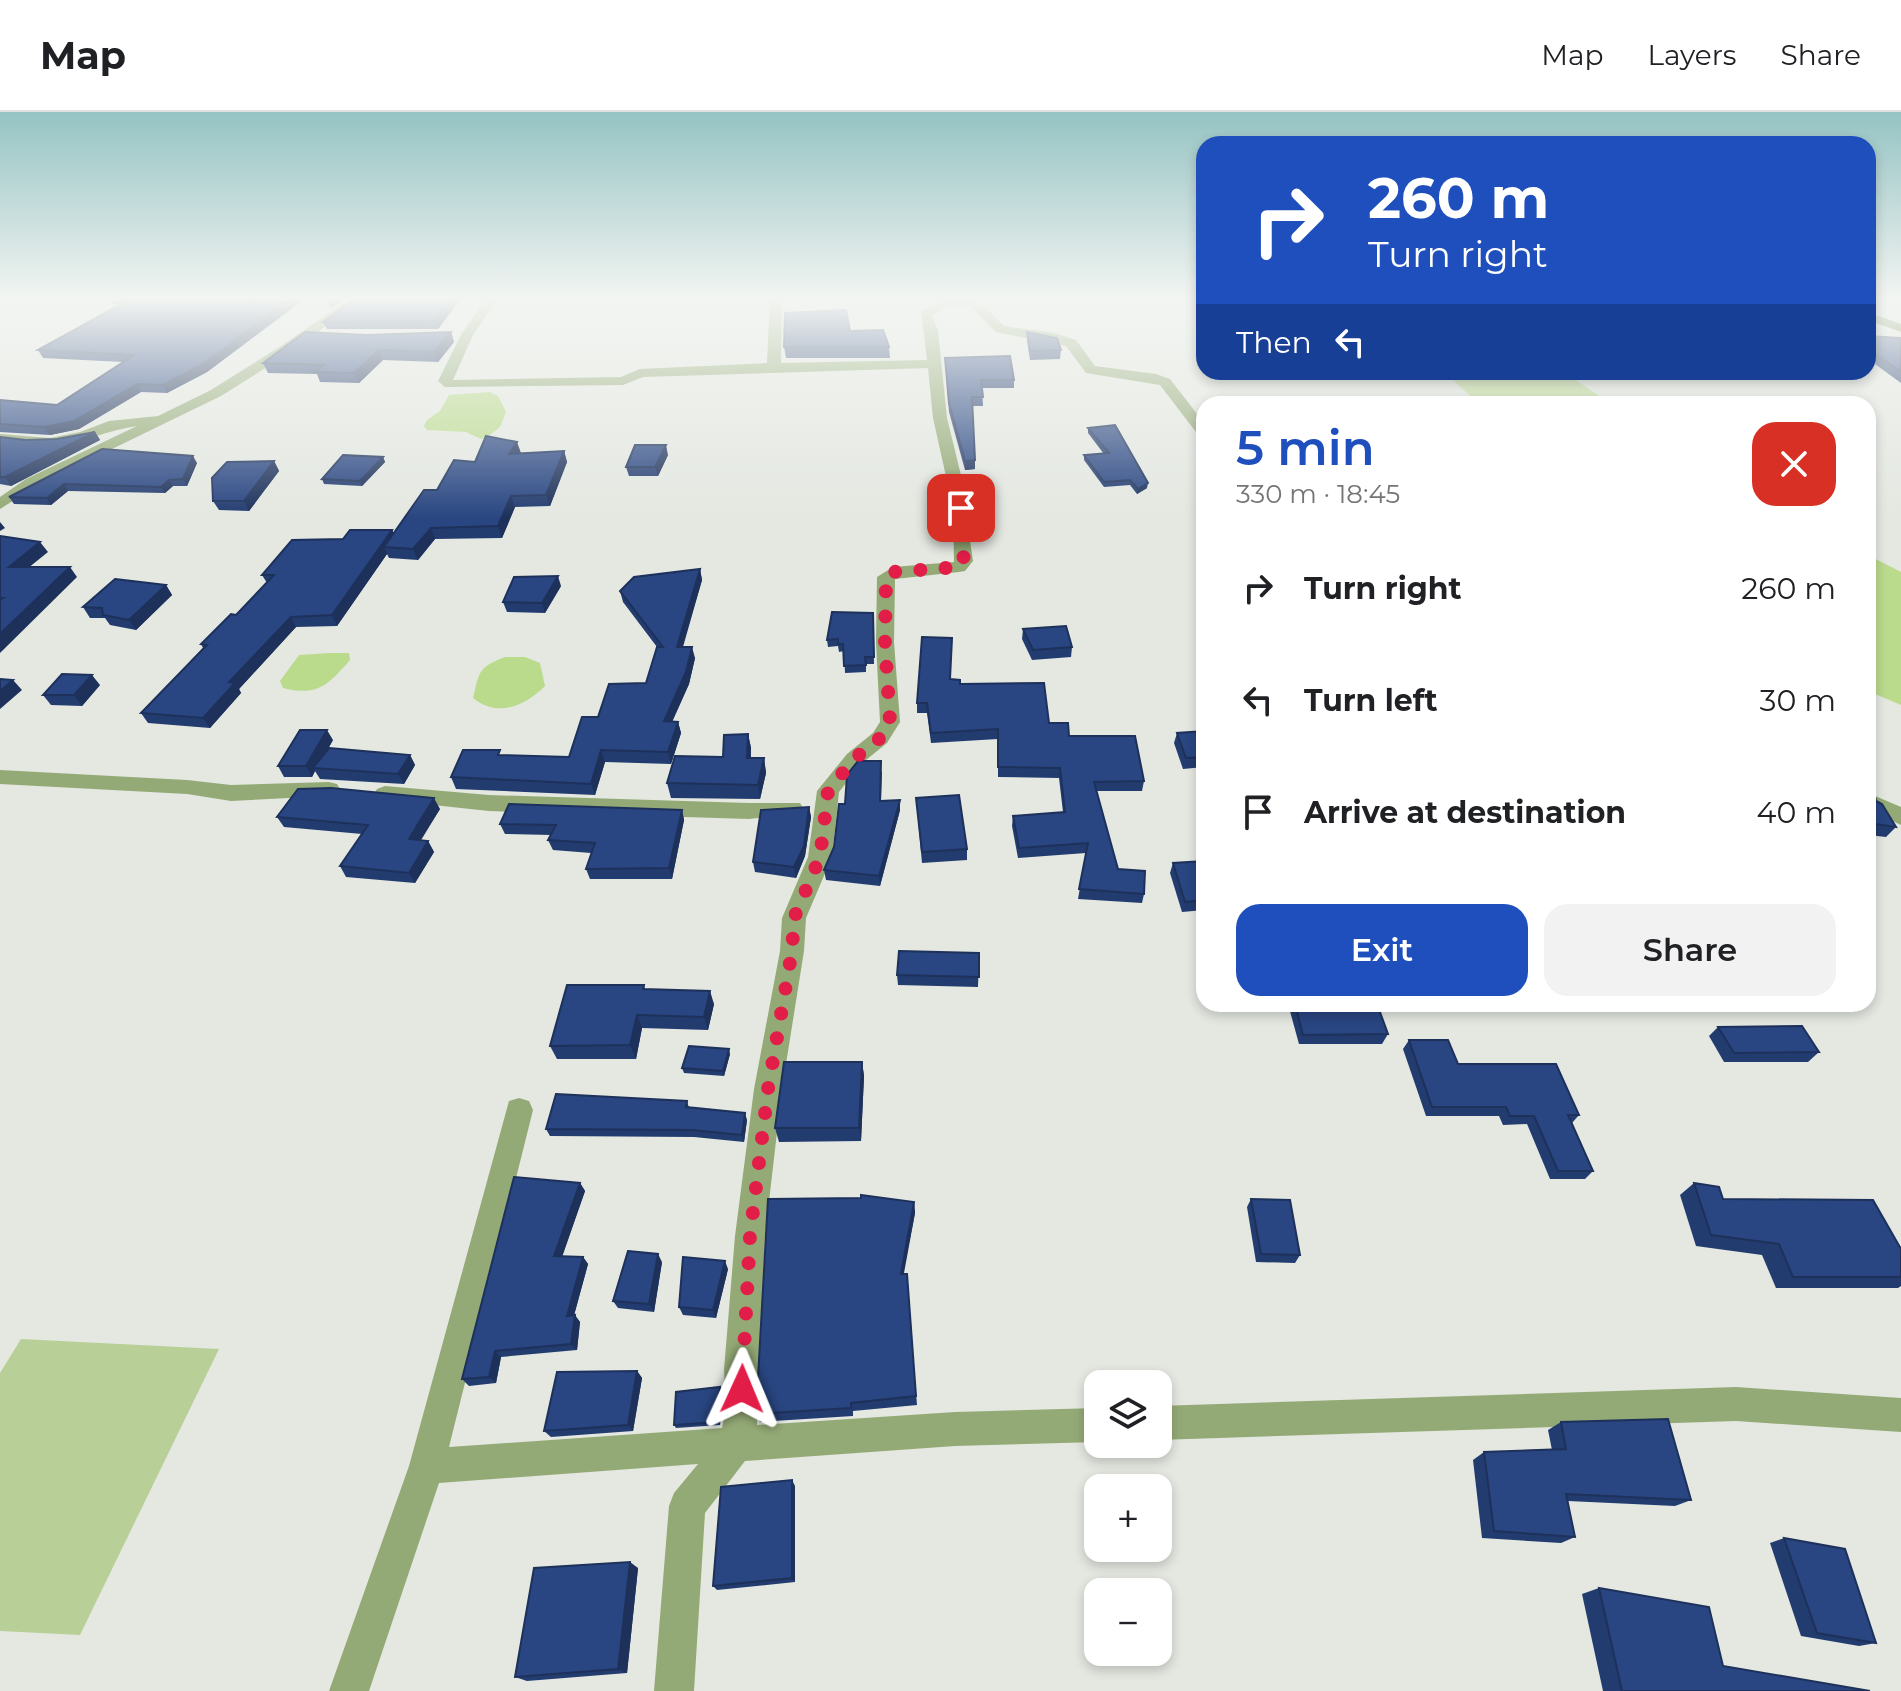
<!DOCTYPE html>
<meta charset="utf-8">
<style>
body{margin:0;font-family:Montserrat,sans-serif;background:#f2f2f2;color:#202124;height:100vh;display:flex;flex-direction:column;font-size:30px;white-space:nowrap}
*{box-sizing:border-box;margin:0}
p{font-size:26px;color:#757577}
.icon{flex:none;width:44px;height:44px;fill:none;stroke:currentColor;stroke-width:2;stroke-linecap:round;stroke-linejoin:round}
.map{position:relative;flex:1;overflow:hidden}
.panel{position:absolute;left:1196px;top:284px;width:680px;height:616px;display:flex;flex-direction:column;background:#fff;border-radius:24px;box-shadow:0 4px 12px #0003}
.panel>*{flex:none}
.top-card{position:absolute;left:1196px;top:24px;width:680px;height:244px;border-radius:24px;box-shadow:0 4px 12px #0003;background:#1e4fbc;color:#fff;overflow:hidden}
.tools{position:absolute;left:1084px;top:1258px;display:grid;gap:16px}
.tools a{display:grid;place-items:center;width:88px;height:88px;border-radius:16px;background:#fff;box-shadow:0 4px 12px #0003;font-size:40px}
.pin{position:absolute;display:grid;place-items:center;width:68px;height:68px;color:#fff;margin:-34px;border-radius:16px;box-shadow:0 4px 12px #0006}
.me{position:absolute;width:88px;margin:-44px;rotate:1deg;stroke-linejoin:round;filter:drop-shadow(0 0 6px #0008)}
.turn{display:flex;align-items:center;gap:28px;height:168px;padding:0 40px;font-size:36px}
.turn .icon{width:104px;height:104px;stroke-width:2.5}
.turn b{display:block;font-size:56px;line-height:68px}
.then{display:flex;align-items:center;height:76px;padding:0 40px;background:#0003;gap:16px;font-size:30px}
.round{display:grid;place-items:center;flex:none;width:84px;height:84px;border-radius:24px;background:#f2f2f2}
.head{display:flex;align-items:center;justify-content:space-between;height:136px;padding:0 40px}
h1{font-size:48px;font-weight:600;line-height:60px;color:#1e4fbc}
.primary-button{display:flex;gap:16px;margin-top:auto;padding:16px 40px}
.primary-button a{flex:1;height:92px;border-radius:24px;background:#1e4fbc;color:#fff;font-size:32px;font-weight:600;line-height:92px;text-align:center}
.primary-button a+a{background:#f2f2f2;color:#202124}
ul{padding:0;list-style:none}
li{display:flex;align-items:center;gap:24px;height:112px;padding:0 40px}
li div{flex:1}
li b{display:block;font-size:30px}
li em{font-style:normal}
header{display:flex;align-items:center;gap:48px;box-sizing:border-box;height:112px;padding:0 40px;background:#fff;border-bottom:2px solid #e0e0e0}
header strong{font-size:38px}
nav{display:flex;gap:44px;margin-inline-start:auto;font-size:28px}
.map>svg:first-child{display:block}
.green{fill:#b8d098}
.water{fill:#bada8c}
.lines{fill:none;stroke-linecap:round;stroke-linejoin:round}
.minor{fill:#94aa76;fill-rule:evenodd}
.trunk{fill:#4c671a;fill-rule:evenodd}
.wall{fill:#233c70}
.shaded-wall{fill:#1d315b}
.building{fill:#294682;stroke:#1d315b;stroke-width:2}
.route{stroke:#e11d48;stroke-width:14;stroke-dasharray:0 25.2}
</style>
<header>
<strong>Map</strong>
<nav><a>Map</a><a>Layers</a><a>Share</a></nav>
</header>
<div class="map">
<svg width="1901" height="1579" viewBox="0 0 1901 1579">
<rect width="100%" height="100%" fill="#e4e8e1"/>
<polygon class="green" points="21,1227 219,1237 80,1523 0,1519 0,1261"/>
<g class="water">
<polygon points="1444,260 1564,260 1611,292 1479,292"/>
<polygon points="490,280 498,284 506,300 500,315 486,326 481,327 466,320 427,318 424,314 427,308 440,299 449,283"/>
<polygon points="1868,443 1901,460 1901,593 1868,579"/>
<path d="M330 541H349L350 548C329 572 318 585 283 576L280 569 299 543Z"/>
<path d="M505 545H525L540 551 545 574C525 594 498 606 473 586 479 559 479 555 505 545Z"/>
</g>
<g class="lines">
<g class="minor">
<path d="M352 185H365L291 240 221 284 38 373 0 397V385L26 367 137 314C107 318 81 332 51 334 34 335 16 332 0 330V322L50 326 80 320 109 309 158 304 211 278 281 234Z"/>
<polygon points="487,185 499,185 473,223 453,268 621,265 640,257 767,251 770,185 782,185 781,251 927,248 921,199 942,189 975,185 1004,214 1054,221 1076,228 1095,254 1156,262 1170,267 1204,311 1204,325 1199,324 1160,273 1086,261 1066,234 996,220 970,194 948,195 932,203 938,219 947,306 969,396 967,408 973,449 965,459 959,460 895,467 894,530 900,610 887,631 861,652 839,680 832,745 806,806 804,839 782,977 765,1124 757,1313 955,1300 1098,1296 1098,1330 955,1334 745,1349 705,1401 694,1579 654,1579 669,1394 674,1381 698,1352 439,1371 369,1579 329,1579 409,1354 509,989 519,986 529,989 533,998 449,1335 722,1316 726,1296 724,1258 735,1124 754,977 780,839 782,806 808,745 817,679 847,642 873,621 880,610 876,530 877,465 893,455 954,450 953,396 933,306 928,256 643,265 623,273 445,275 438,269 461,223"/>
<polygon points="0,658 187,668 231,673 329,670 337,672 340,677 337,682 329,684 231,689 187,682 0,672"/>
<polygon points="385,674 489,683 749,691 800,691 803,696 800,701 749,707 489,699 377,687 374,682 377,677"/>
<polygon points="1868,681 1901,695 1901,713 1868,697"/>
<polygon points="1736,1275 1901,1286 1901,1320 1736,1309 1158,1328 1158,1294"/>
</g>
<polygon class="trunk" points="1868,200 1901,212 1901,220 1868,208"/>
</g>
<g class="wall">
<polygon points="108,185 307,185 207,260 167,281 141,280 79,317 50,323 0,320 0,288 57,293 123,250 43,246 38,238 121,192 112,192"/>
<polygon points="356,185 462,185 438,217 327,217 323,210"/>
<polygon points="850,219 889,235 890,246 786,246 784,235"/>
<polygon points="451,220 454,230 438,250 383,248 359,271 320,270 317,262 268,261 263,251 367,223"/>
<polygon points="1027,220 1061,238 1060,247 1030,248 1027,229"/>
<polygon points="1868,224 1901,226 1901,271 1868,247"/>
<polygon points="945,246 1014,268 1014,276 982,276 983,294 972,294 975,357 965,358 949,300"/>
<polygon points="1088,316 1147,376 1137,382 1130,373 1104,375 1084,348 1084,343 1104,342 1088,321"/>
<polygon points="95,320 100,328 11,374 0,372 0,325 26,328 57,327"/>
<polygon points="102,337 197,351 187,374 173,374 165,381 68,379 51,393 14,392 9,385"/>
<polygon points="564,339 567,350 550,394 515,395 502,426 435,427 418,448 389,446 387,442 337,514 296,515 239,577 241,581 210,616 148,611 141,601 203,536 201,532 236,503 267,471 262,463 343,427 392,418 394,421 437,378 475,350 520,341"/>
<polygon points="668,343 658,364 629,364 626,355"/>
<polygon points="383,345 385,350 362,374 324,372 322,367"/>
<polygon points="274,349 279,359 249,399 219,398 213,389"/>
<polygon points="700,457 702,468 683,535 695,546 689,572 672,610 678,610 681,621 671,652 605,650 595,683 456,677 451,665 503,644 569,645 598,605 646,571 657,535 623,490 620,479"/>
<polygon points="166,473 172,483 136,518 110,513 105,506 90,506 83,495"/>
<polygon points="561,474 545,501 507,500 503,490"/>
<polygon points="873,501 874,552 866,552 866,560 845,561 844,539 839,540 838,534 828,535 827,528"/>
<polygon points="1023,517 1072,535 1071,545 1032,548 1022,527"/>
<polygon points="950,567 1049,611 1069,624 1144,669 1142,679 1096,679 1118,757 1144,782 1142,791 1078,787 1086,741 1018,746 1012,714 1013,704 1063,700 1059,666 998,665 998,627 931,631 927,601 917,601 917,591"/>
<polygon points="100,573 82,594 51,593 43,583"/>
<polygon points="1204,619 1204,655 1183,657 1174,631 1177,621"/>
<polygon points="748,622 751,636 751,646 764,646 766,661 760,687 671,686 667,671 723,645"/>
<polygon points="333,628 328,637 410,643 415,653 404,672 320,667 315,659 312,665 284,665 278,654"/>
<polygon points="882,659 881,689 900,698 880,774 826,768 824,758 834,735 845,692"/>
<polygon points="1868,680 1896,715 1886,725 1868,723"/>
<polygon points="916,686 967,737 967,748 922,751"/>
<polygon points="809,695 811,705 805,744 796,766 755,760 753,750"/>
<polygon points="440,697 420,728 428,729 434,740 415,771 346,765 340,754 362,722 284,715 277,705"/>
<polygon points="682,698 684,708 672,767 590,767 586,757 591,741 553,738 548,728 551,723 505,722 500,712"/>
<polygon points="1204,749 1204,798 1182,800 1170,761 1173,751"/>
<polygon points="979,841 978,875 898,873 897,863"/>
<polygon points="644,873 645,877 714,892 708,918 642,916 636,947 557,947 550,934"/>
<polygon points="1288,892 1377,892 1388,922 1382,932 1299,932"/>
<polygon points="1718,915 1819,940 1808,950 1724,950 1709,924"/>
<polygon points="1409,928 1458,952 1579,1003 1572,1011 1593,1059 1585,1067 1550,1067 1527,1012 1503,1013 1499,1004 1426,1004 1403,937"/>
<polygon points="730,942 724,964 684,961 682,956"/>
<polygon points="862,950 864,964 861,1029 779,1030 775,1016"/>
<polygon points="687,989 689,996 747,1008 744,1030 694,1025 550,1024 546,1017"/>
<polygon points="580,1071 585,1079 562,1144 583,1145 588,1152 574,1203 580,1210 577,1238 501,1245 496,1271 469,1274 462,1267"/>
<polygon points="1694,1071 1723,1087 1901,1137 1901,1174 1898,1176 1776,1176 1762,1143 1696,1134 1680,1083"/>
<polygon points="1251,1087 1300,1143 1295,1151 1256,1150 1247,1095"/>
<polygon points="914,1090 915,1101 903,1162 907,1162 917,1293 853,1299 853,1304 760,1310 756,1302"/>
<polygon points="662,1150 654,1200 618,1196 613,1189"/>
<polygon points="728,1157 716,1206 683,1203 679,1195"/>
<polygon points="637,1259 642,1266 633,1319 551,1325 544,1319"/>
<polygon points="720,1275 722,1279 720,1313 676,1316 674,1313"/>
<polygon points="1561,1310 1691,1388 1675,1394 1568,1389 1575,1425 1561,1431 1482,1426 1473,1348 1484,1340 1552,1338 1548,1318"/>
<polygon points="795,1374 795,1470 717,1478 713,1474"/>
<polygon points="1784,1426 1876,1531 1859,1534 1801,1524 1770,1431"/>
<polygon points="638,1456 627,1561 527,1569 515,1565"/>
<polygon points="1599,1476 1723,1554 1870,1579 1603,1579 1582,1482"/>
</g>
<g class="shaded-wall">
<polygon points="294,185 307,185 207,260 167,281 163,273"/>
<polygon points="334,185 348,185 331,196 328,189"/>
<polygon points="454,185 462,185 438,217 435,209"/>
<polygon points="451,220 454,230 438,250 434,240"/>
<polygon points="379,238 383,248 359,271 354,261"/>
<polygon points="137,272 141,280 79,317 50,323 44,315"/>
<polygon points="95,320 100,328 11,374 5,365"/>
<polygon points="517,330 521,341 509,342"/>
<polygon points="666,333 668,343 658,364 655,355"/>
<polygon points="564,339 567,350 550,394 546,383"/>
<polygon points="193,344 197,351 187,374 183,367"/>
<polygon points="383,345 385,350 362,374 360,369"/>
<polygon points="975,348 975,357 965,358 965,349"/>
<polygon points="274,349 279,359 249,399 244,389"/>
<polygon points="169,368 173,374 165,381 161,375"/>
<polygon points="1148,371 1147,376 1137,382 1138,377"/>
<polygon points="64,372 68,379 51,393 47,386"/>
<polygon points="511,384 515,395 502,426 498,414"/>
<polygon points="0,410 5,416 0,419"/>
<polygon points="431,416 435,427 418,448 413,437"/>
<polygon points="392,418 397,428 384,435 387,442 337,514 332,503"/>
<polygon points="40,430 48,440 17,465 9,455"/>
<polygon points="70,455 77,465 0,541 0,522"/>
<polygon points="700,457 702,468 679,546 677,535"/>
<polygon points="558,464 561,474 545,501 542,491"/>
<polygon points="166,473 172,483 136,518 129,508"/>
<polygon points="291,505 296,515 239,577 241,581 210,616 203,606 229,570"/>
<polygon points="692,535 695,546 689,572 667,621 664,609"/>
<polygon points="92,563 100,573 82,594 74,583"/>
<polygon points="13,568 22,578 0,597 0,579"/>
<polygon points="678,610 681,621 671,652 668,640"/>
<polygon points="327,618 333,628 317,656 313,656 315,659 312,665 306,654"/>
<polygon points="748,622 751,636 750,660 747,646"/>
<polygon points="601,638 605,650 595,683 591,672"/>
<polygon points="410,643 415,653 404,672 398,662"/>
<polygon points="764,646 766,661 760,687 758,673"/>
<polygon points="434,686 440,697 415,738 409,727"/>
<polygon points="900,688 900,698 880,774 879,764"/>
<polygon points="809,695 811,705 805,744 796,766 794,755"/>
<polygon points="682,698 684,708 672,767 669,756"/>
<polygon points="428,729 434,740 415,771 409,761"/>
<polygon points="710,879 714,892 708,918 704,905"/>
<polygon points="637,903 642,916 636,947 630,933"/>
<polygon points="729,937 730,942 724,964 723,959"/>
<polygon points="862,950 864,964 861,1029 859,1016"/>
<polygon points="745,1001 747,1008 744,1030 742,1023"/>
<polygon points="580,1071 585,1079 560,1151 554,1144"/>
<polygon points="914,1090 915,1101 902,1172 901,1162"/>
<polygon points="658,1142 662,1150 654,1200 649,1192"/>
<polygon points="583,1145 588,1152 572,1211 567,1204"/>
<polygon points="725,1149 728,1157 716,1206 713,1198"/>
<polygon points="575,1203 580,1210 577,1238 571,1232"/>
<polygon points="495,1239 501,1245 496,1271 489,1265"/>
<polygon points="637,1259 642,1266 633,1319 628,1313"/>
<polygon points="720,1275 722,1279 720,1313 718,1310"/>
<polygon points="792,1368 795,1374 795,1470 792,1466"/>
<polygon points="630,1450 638,1456 627,1561 618,1557"/>
</g>
<g class="building">
<polygon points="134,185 294,185 203,252 163,273 137,272 74,309 44,315 0,312 0,288 57,293 134,243 38,238"/>
<polygon points="356,185 454,185 435,209 323,210"/>
<polygon points="846,198 850,219 883,218 889,235 784,235 785,201"/>
<polygon points="305,220 367,223 451,220 434,240 379,238 354,261 315,260 324,253 263,251"/>
<polygon points="1027,220 1057,226 1061,238 1030,239"/>
<polygon points="1868,224 1901,226 1901,260 1868,237"/>
<polygon points="1010,244 1014,268 981,268 983,285 972,285 975,348 965,349 949,291 945,246"/>
<polygon points="1115,313 1148,371 1138,377 1130,368 1104,370 1084,343 1109,341 1088,316"/>
<polygon points="95,320 5,365 0,365 0,325 26,328 57,327"/>
<polygon points="486,324 517,330 509,342 564,339 546,383 511,384 498,414 431,416 413,437 384,435 424,378 437,378 454,348 475,350"/>
<polygon points="635,333 666,333 655,355 626,355"/>
<polygon points="102,337 193,344 183,367 169,368 161,375 64,372 47,386 9,385"/>
<polygon points="343,343 383,345 360,369 322,367"/>
<polygon points="274,349 244,389 213,389 212,366 227,350"/>
<polygon points="350,418 392,418 332,503 291,505 229,570 235,571 203,606 141,601 207,533 201,532 231,502 236,503 274,463 262,463 292,428 343,427"/>
<polygon points="0,424 40,430 9,455 70,455 0,522 0,488 3,486 0,486"/>
<polygon points="700,457 677,535 692,535 686,560 664,609 678,610 668,640 601,638 591,672 451,665 463,638 500,638 498,643 569,645 582,605 598,605 609,572 646,571 657,535 663,535 620,479 634,465"/>
<polygon points="558,464 542,491 503,490 514,465"/>
<polygon points="115,467 166,473 129,508 103,503 102,496 83,495"/>
<polygon points="832,500 873,501 874,545 865,545 866,553 844,554 843,532 838,532 838,527 827,528"/>
<polygon points="1066,514 1072,535 1033,538 1023,517"/>
<polygon points="922,525 952,526 950,567 960,568 960,572 1044,571 1049,611 1068,611 1069,624 1135,624 1144,669 1094,670 1118,757 1145,759 1144,782 1079,777 1088,731 1019,736 1013,704 1065,700 1060,656 998,655 998,617 931,621 927,591 917,591"/>
<polygon points="62,562 92,563 74,583 43,583"/>
<polygon points="0,567 13,568 0,579"/>
<polygon points="300,618 327,618 306,654 278,654"/>
<polygon points="1204,619 1204,645 1186,646 1177,621"/>
<polygon points="748,622 747,646 764,646 758,673 667,671 675,644 723,645 724,623"/>
<polygon points="329,636 410,643 398,662 313,656"/>
<polygon points="858,649 881,649 880,689 900,688 879,764 824,758 834,735 839,692 845,692 847,663"/>
<polygon points="331,676 434,686 409,727 428,729 409,761 340,754 368,713 277,705 298,677"/>
<polygon points="1868,680 1874,681 1876,689 1882,692 1896,715 1868,711"/>
<polygon points="959,683 967,737 922,740 916,686"/>
<polygon points="509,692 682,698 669,756 586,757 595,731 548,728 556,713 500,712"/>
<polygon points="809,695 804,734 794,755 753,750 761,698"/>
<polygon points="1204,749 1204,788 1185,790 1173,751"/>
<polygon points="899,839 979,841 979,865 897,863"/>
<polygon points="567,873 644,873 643,877 710,879 704,905 637,903 630,933 550,934"/>
<polygon points="1295,892 1377,892 1388,922 1303,923"/>
<polygon points="1802,914 1819,940 1734,941 1718,915"/>
<polygon points="1409,928 1448,928 1458,952 1556,952 1579,1003 1568,1003 1593,1059 1558,1059 1534,1004 1510,1004 1506,995 1432,995"/>
<polygon points="689,934 729,937 723,959 682,956"/>
<polygon points="784,950 862,950 859,1016 775,1016"/>
<polygon points="556,982 687,989 686,995 745,1001 742,1023 692,1018 546,1017"/>
<polygon points="514,1065 580,1071 554,1144 583,1145 567,1204 575,1203 571,1232 495,1239 489,1265 462,1267"/>
<polygon points="1694,1071 1719,1075 1723,1087 1873,1088 1901,1137 1901,1165 1793,1165 1779,1132 1711,1123"/>
<polygon points="861,1083 914,1090 901,1162 907,1162 916,1284 851,1291 851,1296 756,1302 768,1087 861,1086"/>
<polygon points="1251,1087 1290,1088 1300,1143 1261,1142"/>
<polygon points="628,1139 658,1142 649,1192 613,1189"/>
<polygon points="683,1145 725,1149 713,1198 679,1195"/>
<polygon points="637,1259 628,1313 544,1319 557,1260"/>
<polygon points="720,1275 718,1310 674,1313 676,1280"/>
<polygon points="1668,1307 1691,1388 1566,1382 1575,1425 1494,1419 1484,1340 1566,1337 1561,1310"/>
<polygon points="792,1368 792,1466 713,1474 721,1375"/>
<polygon points="1784,1426 1845,1437 1876,1531 1817,1521"/>
<polygon points="630,1450 618,1557 515,1565 534,1456"/>
<polygon points="1599,1476 1709,1495 1723,1554 1870,1579 1622,1579"/>
</g>
<linearGradient id="sky" x2="0" y2="1"><stop stop-color="#95c3c3"/><stop offset="0.46" stop-color="#f3f5f2"/><stop offset="1" stop-color="#f3f5f2" stop-opacity="0"/></linearGradient>
<rect width="1901" height="406" fill="url(#sky)"/>
<g class="lines">
<polyline class="route" points="742,1277 750,1124 768,977 792,839 794,806 820,745 828,679 854,647 880,626 890,610 885,530 886,465 893,460 959,455 964,449 959,408 961,396"/>
</g>
</svg>
<div class="tools">
<a><svg class="icon" aria-label="layers" viewBox="0 0 24 24"><path d="M12 4l9 5-9 5-9-5zM3 14l9 5 9-5"/></svg></a>
<a>+</a>
<a>−</a>
</div>
<div class="pin" style="left:961px;top:396px;background:#d93025"><svg class="icon" aria-label="arrive" viewBox="0 0 24 24"><path d="M6 21V4h12l-3 4 3 4H6"/></svg></div>
<svg class="me" style="left:742px;top:1277px" viewBox="-20 -20 40 40"><path d="M0-17L14 15 0 8-14 15z" fill="#e11d48" stroke="#fff" stroke-width="4"/></svg>
<div class="top-card">
<div class="turn"><svg class="icon" aria-label="right" viewBox="0 0 24 24"><path d="M7 20v-9h11M14 6l5 5-5 5"/></svg><div><b>260 m</b>Turn right</div></div>
<div class="then">Then<svg class="icon" aria-label="left" viewBox="0 0 24 24"><path d="M17 20v-9H6M10 6l-5 5 5 5"/></svg></div>
</div>
<section class="panel">
<div class="head"><div><h1>5 min</h1><p>330 m · 18:45</p></div><a class="round" style="background:#d93025;color:#fff"><svg class="icon" aria-label="close" viewBox="0 0 24 24"><path d="M6 6l12 12M18 6L6 18"/></svg></a></div>
<ul>
<li><svg class="icon" aria-label="right" viewBox="0 0 24 24"><path d="M7 20v-9h11M14 6l5 5-5 5"/></svg><div><b>Turn right</b></div><em>260 m</em></li>
<li><svg class="icon" aria-label="left" viewBox="0 0 24 24"><path d="M17 20v-9H6M10 6l-5 5 5 5"/></svg><div><b>Turn left</b></div><em>30 m</em></li>
<li><svg class="icon" aria-label="arrive" viewBox="0 0 24 24"><path d="M6 21V4h12l-3 4 3 4H6"/></svg><div><b>Arrive at destination</b></div><em>40 m</em></li>
</ul>
<div class="primary-button"><a>Exit</a><a>Share</a></div>
</section>
</div>
